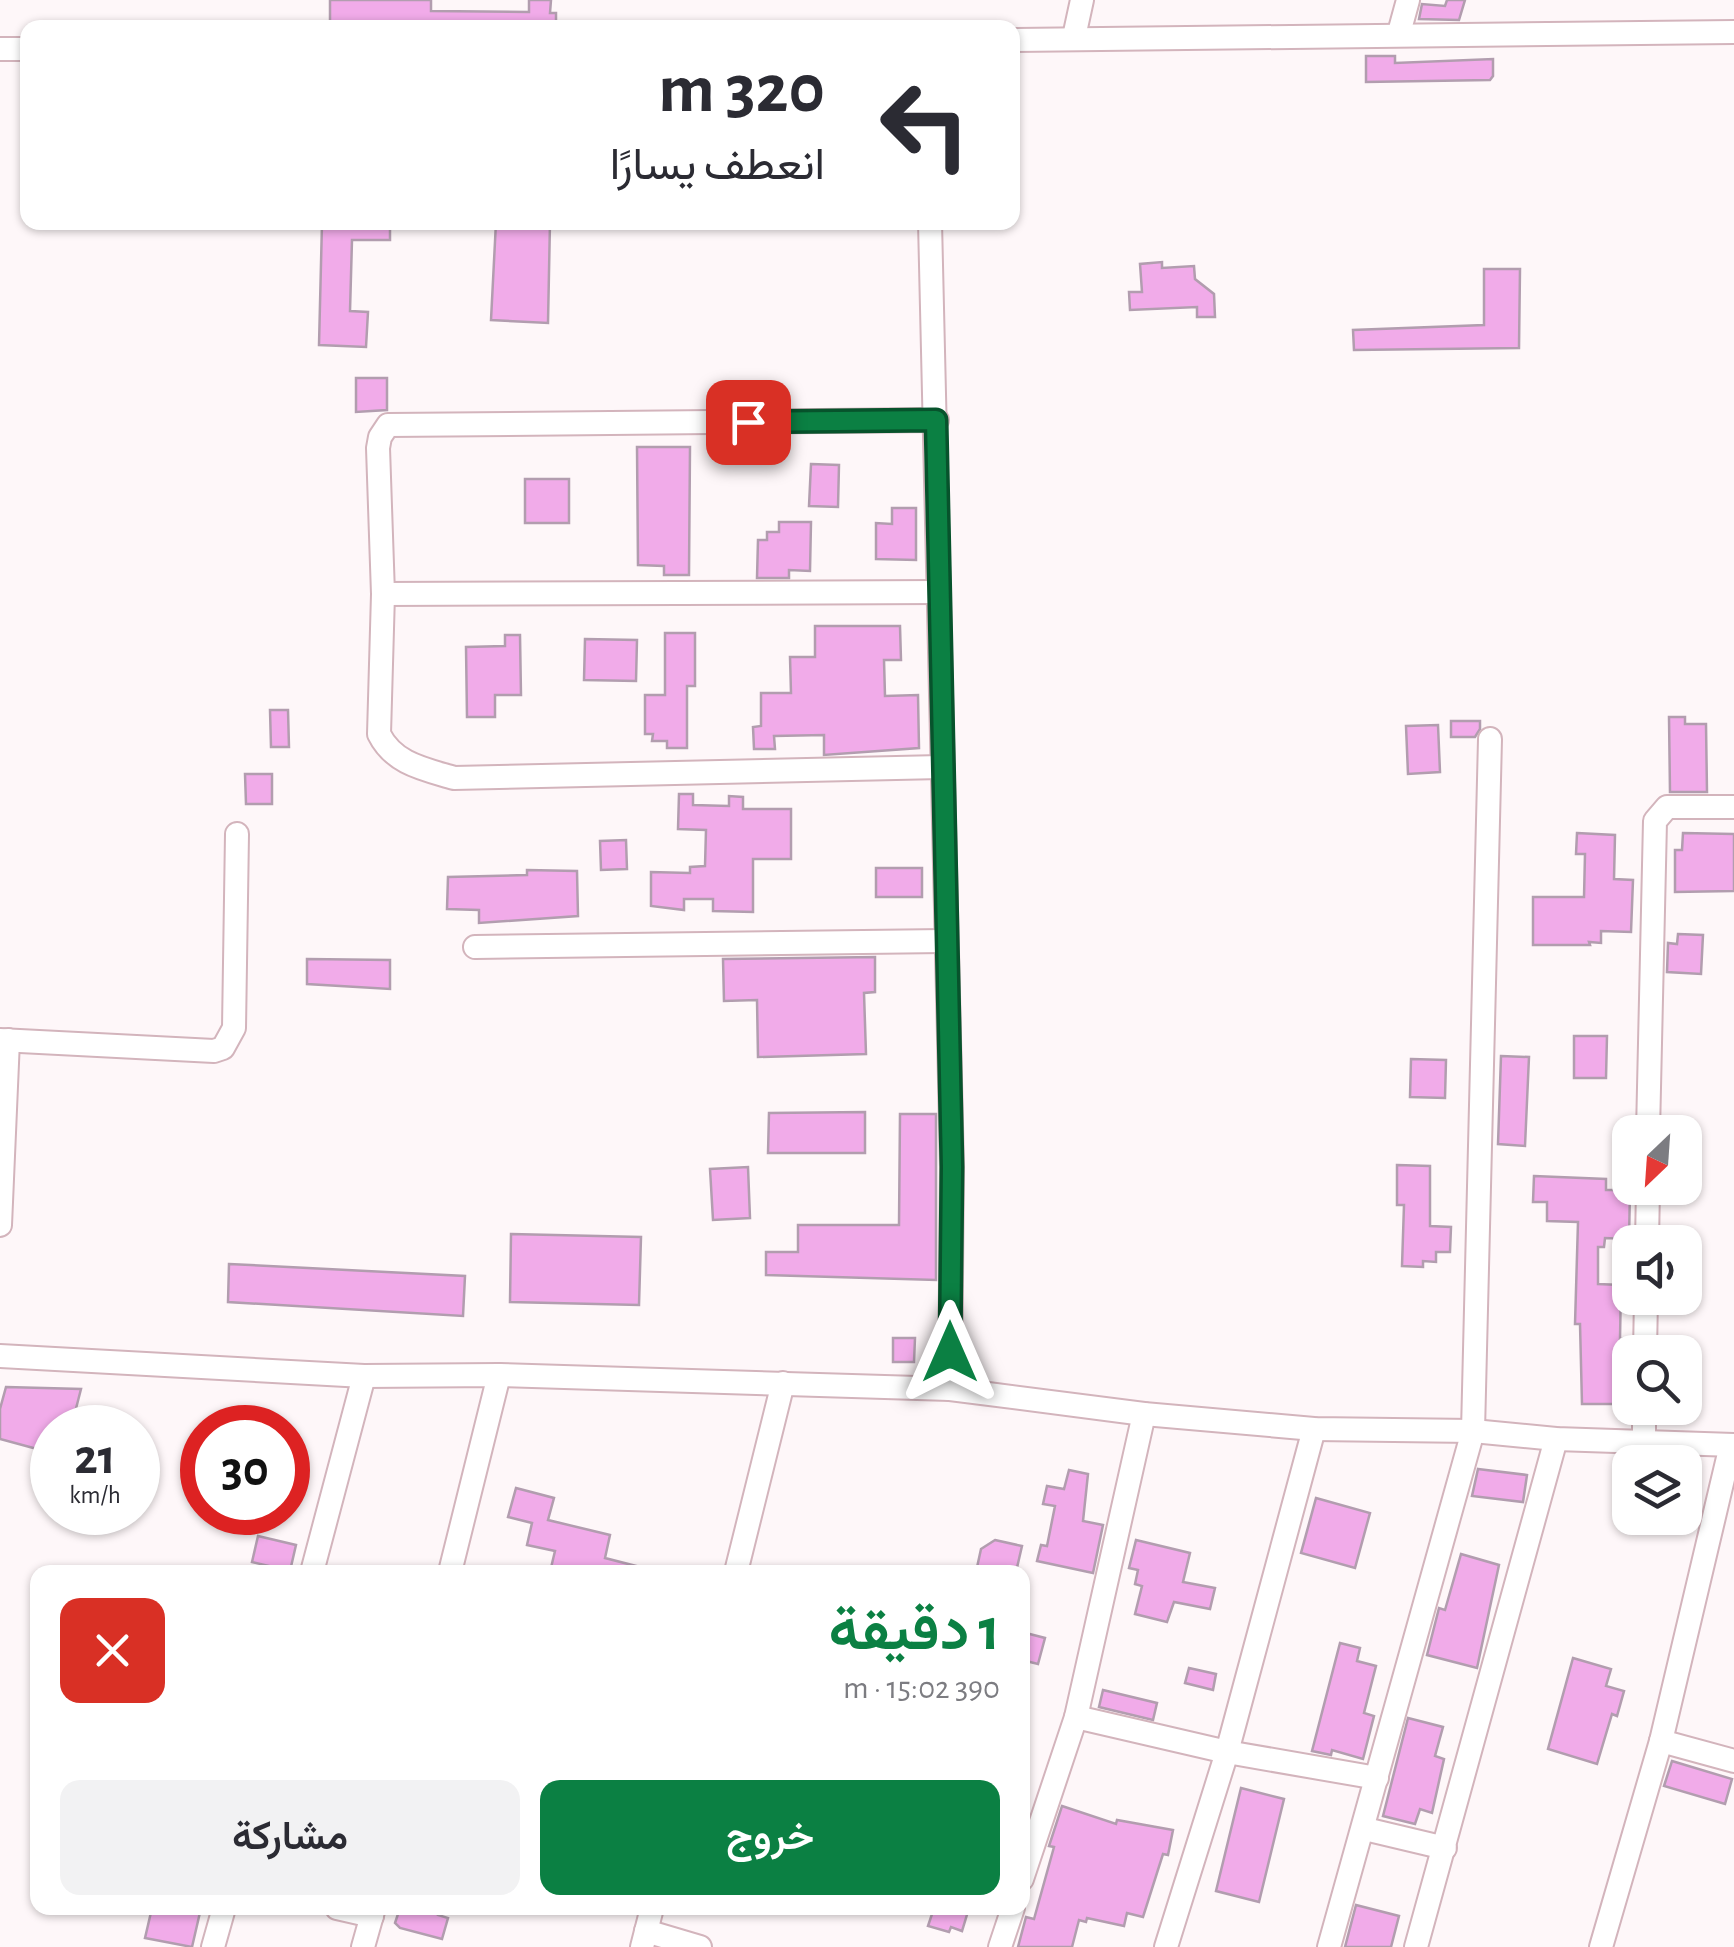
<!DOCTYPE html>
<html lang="ar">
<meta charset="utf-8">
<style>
body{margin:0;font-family:"Alegreya Sans",Vazirmatn,sans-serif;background:#f2f2f3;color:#2b2b33;direction:rtl;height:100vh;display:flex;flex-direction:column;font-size:38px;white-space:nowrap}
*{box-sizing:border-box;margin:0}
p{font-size:32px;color:#7c7c81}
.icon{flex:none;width:55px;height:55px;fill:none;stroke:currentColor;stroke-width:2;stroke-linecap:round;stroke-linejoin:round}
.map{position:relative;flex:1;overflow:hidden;direction:ltr}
.panel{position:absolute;left:30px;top:1565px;width:1000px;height:350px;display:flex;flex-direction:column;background:#fff;border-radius:20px;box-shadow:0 2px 8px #0004;direction:rtl}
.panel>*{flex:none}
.top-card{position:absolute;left:20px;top:20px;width:1000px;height:210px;border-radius:20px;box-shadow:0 2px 8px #0004;direction:rtl;background:#fff;color:#2b2b33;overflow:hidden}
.needle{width:65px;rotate:205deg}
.tools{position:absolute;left:1612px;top:1115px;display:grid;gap:20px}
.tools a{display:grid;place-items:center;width:90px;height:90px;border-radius:20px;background:#fff;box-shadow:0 2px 8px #0004;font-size:50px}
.speed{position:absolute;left:30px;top:1405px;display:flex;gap:20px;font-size:50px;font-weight:700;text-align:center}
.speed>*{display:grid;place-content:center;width:130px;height:130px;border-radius:50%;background:#fff;box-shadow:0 2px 8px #0004;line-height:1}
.speed small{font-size:25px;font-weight:400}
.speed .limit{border:15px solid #d22;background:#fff;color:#111}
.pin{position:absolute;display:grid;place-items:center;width:85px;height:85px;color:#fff;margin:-42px;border-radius:20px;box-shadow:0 5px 15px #0006}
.me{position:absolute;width:110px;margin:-55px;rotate:0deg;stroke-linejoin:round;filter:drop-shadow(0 0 8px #0008)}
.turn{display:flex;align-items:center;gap:35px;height:210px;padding:0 30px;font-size:45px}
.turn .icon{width:130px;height:130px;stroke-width:2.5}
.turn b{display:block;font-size:70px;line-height:85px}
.round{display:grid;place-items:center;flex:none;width:105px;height:105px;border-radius:20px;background:#f2f2f3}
.headline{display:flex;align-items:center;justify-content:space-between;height:170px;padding:0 30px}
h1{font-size:60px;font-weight:600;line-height:75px;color:#0b8043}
.button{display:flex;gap:20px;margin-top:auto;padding:20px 30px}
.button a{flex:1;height:115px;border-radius:20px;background:#0b8043;color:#fff;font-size:40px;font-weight:600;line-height:115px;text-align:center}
.button a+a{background:#f2f2f3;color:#2b2b33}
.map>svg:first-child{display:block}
.building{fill:#f1abe9;stroke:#b29daf;stroke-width:2.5}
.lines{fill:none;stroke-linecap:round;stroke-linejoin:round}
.minor-casing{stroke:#d3b4bc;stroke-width:26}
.minor{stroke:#fff;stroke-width:22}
.route-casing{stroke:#07532c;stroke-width:25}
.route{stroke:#0b8043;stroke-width:18}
</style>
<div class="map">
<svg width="1734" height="1947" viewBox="0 0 1734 1947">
<rect width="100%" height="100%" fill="#fef7f9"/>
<g class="building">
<polygon points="330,0 431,0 431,11 529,12 529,0 551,0 550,13 556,13 556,28 330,28"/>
<polygon points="1447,0 1465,0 1459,20 1419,19 1422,4 1445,6"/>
<polygon points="1366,56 1395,56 1395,63 1493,59 1493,76 1490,80 1366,82"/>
<polygon points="390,222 390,240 352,240 350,311 368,312 366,347 319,345 322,223"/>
<polygon points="496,222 550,222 548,323 491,320"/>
<polygon points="1162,262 1162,268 1194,266 1195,279 1214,294 1215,317 1197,317 1197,307 1130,310 1129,292 1142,292 1140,264"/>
<polygon points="1484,269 1520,269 1519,348 1354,350 1353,330 1484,325"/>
<polygon points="356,378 387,378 387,410 356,412"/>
<polygon points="637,447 690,447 689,575 664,575 664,566 638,565"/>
<polygon points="811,464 839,465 838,507 809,506"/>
<rect x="525" y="479" width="44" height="44"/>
<polygon points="892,508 916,508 916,560 876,559 876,523 892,524"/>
<polygon points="779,522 811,522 810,571 789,570 789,578 757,578 758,540 767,540 767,532 779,532"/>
<polygon points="815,626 900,626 901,660 884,660 885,696 918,695 919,748 824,755 824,735 774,736 775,749 754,749 753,727 761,726 761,693 791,693 790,657 815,657"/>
<polygon points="665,633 695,633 695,686 687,686 687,748 667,748 667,741 652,741 653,734 645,734 645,695 665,695"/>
<polygon points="505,635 520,635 521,695 495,695 495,717 467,717 466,647 505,646"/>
<polygon points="585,639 637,640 636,681 584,680"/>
<polygon points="270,710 288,710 289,747 271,747"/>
<polygon points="1669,717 1685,717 1685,724 1706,724 1707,792 1670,792"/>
<polygon points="1451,721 1480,721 1480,729 1475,737 1451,737"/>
<polygon points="1438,725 1440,772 1408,774 1406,726"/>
<polygon points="245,774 272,774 272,804 246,804"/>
<polygon points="679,794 693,794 693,805 729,806 729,796 743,797 743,809 791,809 791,859 753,859 753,912 713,911 713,899 684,899 684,910 651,906 651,872 690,873 690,867 705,866 706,830 678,829"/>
<polygon points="1577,833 1615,835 1614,879 1633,880 1631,932 1601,931 1601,943 1589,942 1590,945 1533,945 1533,897 1584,897 1585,854 1576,854"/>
<polygon points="1683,833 1734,834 1734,891 1675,892 1675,850 1682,850"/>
<polygon points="626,840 627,869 601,870 600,841"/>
<rect x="876" y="868" width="46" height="29"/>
<polygon points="527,870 577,871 578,916 479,923 479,910 447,909 448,877 527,875"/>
<polygon points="1678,934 1703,935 1701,974 1667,972 1668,943 1677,944"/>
<polygon points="875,957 875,992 864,993 866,1054 758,1057 757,1000 724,1001 723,959"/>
<polygon points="307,959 390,960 390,989 307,984"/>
<polygon points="1574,1036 1607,1036 1606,1078 1574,1078"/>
<polygon points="1501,1056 1529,1057 1525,1146 1498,1144"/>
<polygon points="1411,1059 1446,1060 1445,1098 1410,1097"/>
<polygon points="865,1112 865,1153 768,1153 769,1113"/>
<polygon points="900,1114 936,1114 936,1280 766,1275 766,1252 798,1252 798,1225 899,1225"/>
<polygon points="1397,1165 1430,1166 1430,1226 1451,1227 1450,1252 1436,1252 1436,1262 1423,1261 1423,1267 1402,1266 1404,1205 1397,1205"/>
<polygon points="748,1167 750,1218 713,1220 710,1169"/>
<polygon points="1534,1176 1606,1179 1606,1190 1630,1190 1629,1239 1605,1238 1604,1247 1598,1247 1598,1284 1621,1285 1620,1339 1624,1339 1623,1377 1629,1377 1629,1404 1582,1404 1580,1324 1575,1324 1578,1222 1547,1221 1547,1202 1533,1202"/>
<polygon points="511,1234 641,1237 639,1305 510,1302"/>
<polygon points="229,1264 465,1276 463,1316 228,1302"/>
<polygon points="893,1338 915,1338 914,1362 893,1362"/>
<polygon points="6,1387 81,1389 71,1428 52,1428 52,1453 0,1439 0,1409"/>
<polygon points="1478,1469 1527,1475 1523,1502 1472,1496"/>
<polygon points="1069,1470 1088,1474 1083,1521 1103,1525 1093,1573 1037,1561 1041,1545 1047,1546 1055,1506 1043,1504 1047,1486 1064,1489"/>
<polygon points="516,1488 554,1498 548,1520 610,1535 605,1558 640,1567 639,1572 550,1572 555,1551 527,1545 532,1523 508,1517"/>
<polygon points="1316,1498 1370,1513 1355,1568 1301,1553"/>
<polygon points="258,1536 296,1545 290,1571 252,1562"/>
<polygon points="995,1540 1022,1546 1016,1572 976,1572 981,1549"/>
<polygon points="1136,1540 1190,1553 1183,1582 1215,1588 1210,1609 1174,1602 1167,1622 1135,1614 1142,1586 1135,1584 1138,1570 1129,1568"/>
<polygon points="1461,1554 1499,1565 1477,1668 1427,1655 1439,1608 1445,1610"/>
<polygon points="1022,1632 1045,1638 1038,1664 1022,1660"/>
<polygon points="1340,1643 1360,1648 1357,1661 1376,1666 1364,1713 1374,1716 1363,1759 1332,1750 1331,1755 1312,1751"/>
<polygon points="1573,1658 1611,1669 1606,1686 1624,1691 1617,1716 1612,1714 1597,1764 1548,1749"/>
<polygon points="1189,1668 1216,1674 1213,1690 1185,1683"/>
<polygon points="1103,1690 1157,1703 1153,1720 1099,1707"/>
<polygon points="1408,1718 1443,1727 1435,1756 1444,1759 1432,1813 1420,1809 1415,1824 1383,1816"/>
<polygon points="1672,1761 1732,1779 1725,1804 1664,1786"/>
<polygon points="1241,1788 1284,1799 1259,1902 1216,1891"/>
<polygon points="1062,1806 1116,1824 1117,1820 1173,1830 1168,1855 1163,1854 1143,1917 1127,1913 1124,1926 1087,1918 1086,1922 1079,1920 1072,1947 1018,1947 1026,1917 1034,1919 1054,1847 1049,1846"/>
<polygon points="1356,1905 1399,1916 1391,1947 1345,1947"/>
<polygon points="152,1908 201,1908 192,1947 145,1938"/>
<polygon points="400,1908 440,1908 438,1915 448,1918 442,1939 400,1928 395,1923"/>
<polygon points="934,1908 969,1908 962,1931 951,1927 949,1932 928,1926"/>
</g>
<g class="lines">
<defs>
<g id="minor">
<polyline points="1399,33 1408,0"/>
<polyline points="1074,37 1082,0"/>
<polyline points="1012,40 1734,32"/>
<polyline points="0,49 28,49"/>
<polyline points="930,222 952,1167 950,1389"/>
<path d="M937 420 388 425 380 437 378 448 383 594 379 734C394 764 424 769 454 778L941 767"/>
<polyline points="383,594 939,592"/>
<polyline points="475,947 944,941"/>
<polyline points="0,1040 214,1051 223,1048 234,1028 237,834"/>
<polyline points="1648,1132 1655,821 1667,807 1734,807"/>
<polyline points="0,1225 8,1040"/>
<polyline points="1647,1242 1648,1188"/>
<polyline points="1645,1352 1646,1298"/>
<polyline points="0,1356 364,1376 499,1375 950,1389 1144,1414 1314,1429 1473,1431 1556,1439 1734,1445"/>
<polyline points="1644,1440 1644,1408"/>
<polyline points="312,1572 364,1376"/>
<polyline points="450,1572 499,1375"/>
<polyline points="736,1572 783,1383"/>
<polyline points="1076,1717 1227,1752 1377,1778"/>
<polyline points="1661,1741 1734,1761"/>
<polyline points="1365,1829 1445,1848"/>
<polyline points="1022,1879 1076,1717 1144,1414"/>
<polyline points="337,1908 372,1916"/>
<polyline points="646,1931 700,1947"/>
<polyline points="213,1947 224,1908"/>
<polyline points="363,1947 374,1908"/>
<polyline points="642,1947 652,1908"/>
<polyline points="1000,1947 1013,1908"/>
<polyline points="1166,1947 1227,1752 1314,1429"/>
<polyline points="1329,1947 1473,1431 1490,739"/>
<polyline points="1416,1947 1556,1439"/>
<polyline points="1601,1947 1661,1741 1731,1445"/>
</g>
</defs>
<use href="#minor" class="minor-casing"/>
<use href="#minor" class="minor"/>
</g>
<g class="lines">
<defs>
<polyline id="route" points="748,422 936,420 952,1167 950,1352"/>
</defs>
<use href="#route" class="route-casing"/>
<use href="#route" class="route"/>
</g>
</svg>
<div class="tools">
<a><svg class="needle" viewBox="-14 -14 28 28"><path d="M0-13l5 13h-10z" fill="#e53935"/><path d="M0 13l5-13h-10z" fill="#7c7c81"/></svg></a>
<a><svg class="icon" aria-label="sound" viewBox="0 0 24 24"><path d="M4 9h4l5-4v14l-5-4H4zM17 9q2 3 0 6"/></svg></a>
<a><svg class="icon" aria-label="search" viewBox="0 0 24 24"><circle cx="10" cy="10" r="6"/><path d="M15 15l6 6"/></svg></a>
<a><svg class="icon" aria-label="layers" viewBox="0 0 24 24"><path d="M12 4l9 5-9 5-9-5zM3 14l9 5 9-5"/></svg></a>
</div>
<div class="speed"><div>21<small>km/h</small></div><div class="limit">30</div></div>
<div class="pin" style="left:748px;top:422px;background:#d93025"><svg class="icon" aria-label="arrive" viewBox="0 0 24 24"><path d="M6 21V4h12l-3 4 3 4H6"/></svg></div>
<svg class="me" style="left:950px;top:1352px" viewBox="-20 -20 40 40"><path d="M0-17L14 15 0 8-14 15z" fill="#0b8043" stroke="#fff" stroke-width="4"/></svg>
<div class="top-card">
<div class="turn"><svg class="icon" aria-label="left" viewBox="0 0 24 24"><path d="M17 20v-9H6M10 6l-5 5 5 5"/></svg><div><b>320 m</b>انعطف يسارًا</div></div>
</div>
<section class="panel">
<div class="headline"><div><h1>1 دقيقة</h1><p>390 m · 15:02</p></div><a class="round" style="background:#d93025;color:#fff"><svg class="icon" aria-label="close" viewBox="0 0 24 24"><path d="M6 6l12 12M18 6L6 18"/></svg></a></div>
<div class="button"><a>خروج</a><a>مشاركة</a></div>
</section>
</div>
